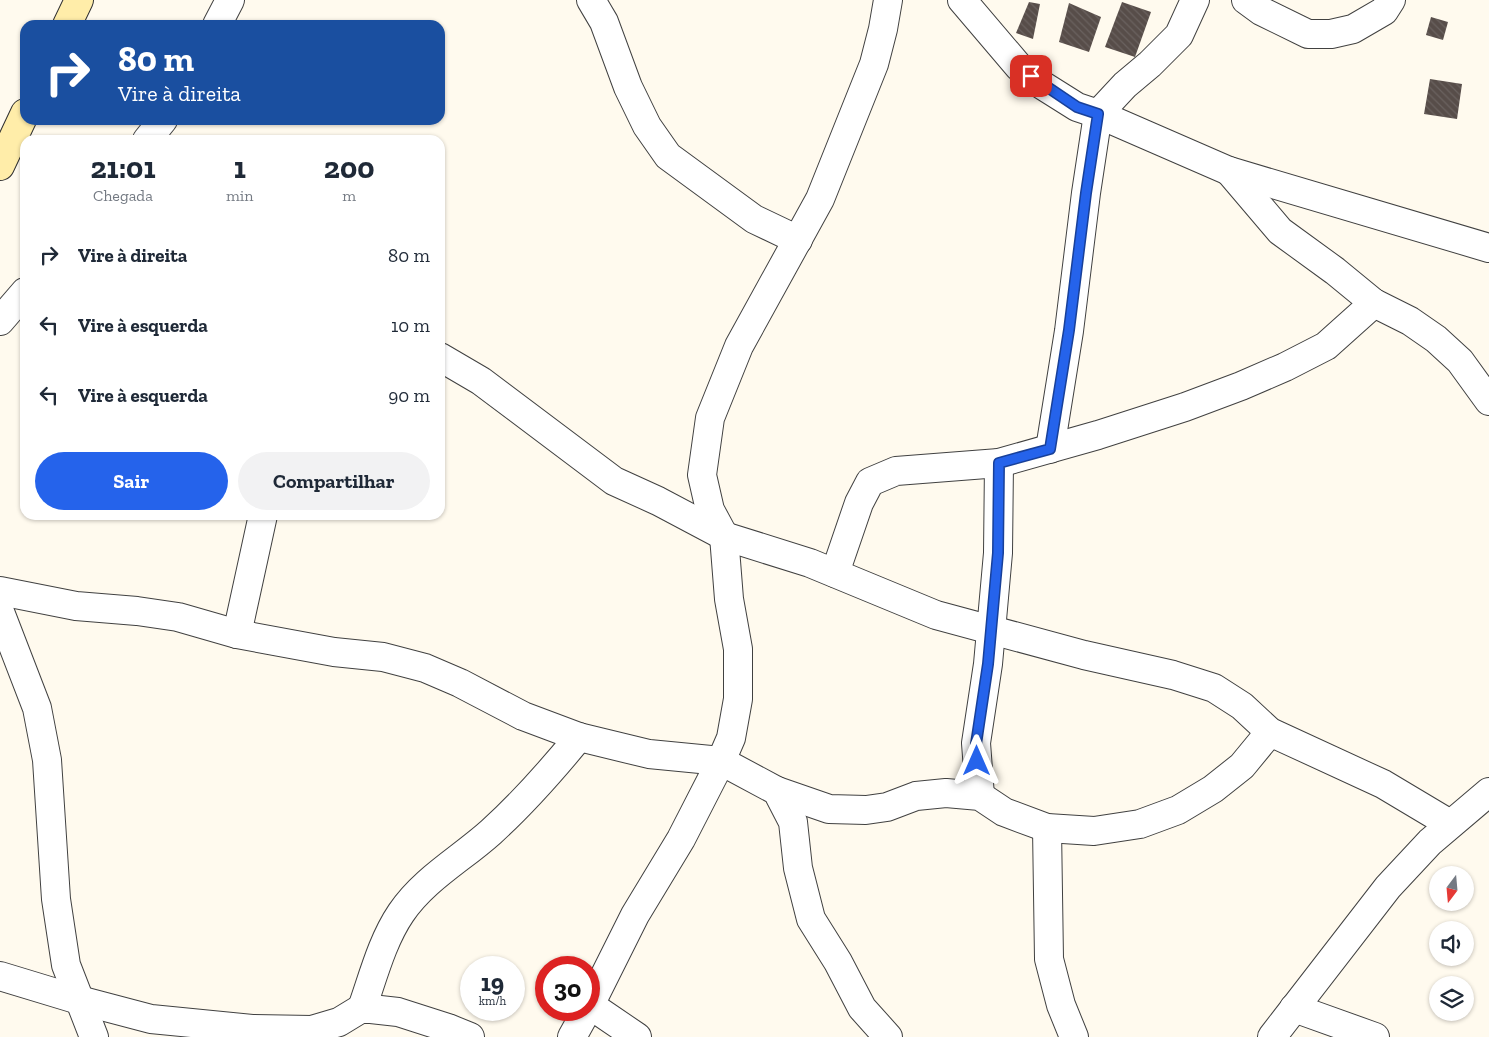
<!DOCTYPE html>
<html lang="pt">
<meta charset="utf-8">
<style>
body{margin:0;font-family:"Zilla Slab",serif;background:#f2f2f3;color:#1f2937;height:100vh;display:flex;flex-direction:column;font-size:19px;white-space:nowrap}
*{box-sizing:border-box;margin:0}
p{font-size:16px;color:#747a83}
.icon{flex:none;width:28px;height:28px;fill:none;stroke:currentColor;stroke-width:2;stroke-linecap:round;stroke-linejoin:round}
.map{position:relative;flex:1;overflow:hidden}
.side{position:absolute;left:20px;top:135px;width:425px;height:385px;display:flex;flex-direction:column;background:#fff;border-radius:15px;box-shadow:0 1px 4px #0004}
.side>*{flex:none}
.top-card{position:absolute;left:20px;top:20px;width:425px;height:105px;border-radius:15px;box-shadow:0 1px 4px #0004;background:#1a4fa0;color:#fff;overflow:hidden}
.needle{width:32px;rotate:196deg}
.fabs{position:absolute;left:1429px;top:866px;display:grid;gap:10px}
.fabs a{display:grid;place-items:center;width:45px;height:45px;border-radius:50%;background:#fff;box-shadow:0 1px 4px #0004;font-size:25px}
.speed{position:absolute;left:460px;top:956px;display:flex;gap:10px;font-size:25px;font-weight:700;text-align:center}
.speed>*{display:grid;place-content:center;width:65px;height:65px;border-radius:50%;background:#fff;box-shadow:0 1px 4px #0004;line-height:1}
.speed small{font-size:12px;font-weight:400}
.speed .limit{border:8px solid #d22;background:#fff;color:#111}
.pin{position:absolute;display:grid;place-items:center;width:42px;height:42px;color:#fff;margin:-21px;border-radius:10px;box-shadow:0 2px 8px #0006}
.me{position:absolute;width:55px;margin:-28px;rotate:0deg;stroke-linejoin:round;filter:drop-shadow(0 0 4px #0008)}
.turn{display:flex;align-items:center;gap:18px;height:105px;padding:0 15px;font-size:22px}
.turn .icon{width:65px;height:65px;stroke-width:2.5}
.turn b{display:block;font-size:35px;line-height:42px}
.eta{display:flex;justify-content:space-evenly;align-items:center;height:85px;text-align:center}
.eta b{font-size:30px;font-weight:700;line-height:35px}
.button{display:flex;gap:10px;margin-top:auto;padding:10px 15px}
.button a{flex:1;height:58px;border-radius:30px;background:#2563eb;color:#fff;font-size:20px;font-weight:700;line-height:58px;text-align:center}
.button a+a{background:#f2f2f3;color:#1f2937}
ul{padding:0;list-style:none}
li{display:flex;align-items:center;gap:15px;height:70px;padding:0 15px}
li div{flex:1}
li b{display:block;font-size:19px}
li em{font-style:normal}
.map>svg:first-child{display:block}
.building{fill:url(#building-back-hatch)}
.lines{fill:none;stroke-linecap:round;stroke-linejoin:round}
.street-casing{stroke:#414141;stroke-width:30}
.secondary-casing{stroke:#303030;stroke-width:30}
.street{stroke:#fff;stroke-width:28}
.secondary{stroke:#ffeda9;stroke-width:28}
.route-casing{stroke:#184099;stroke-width:12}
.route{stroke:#2563eb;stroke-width:9}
</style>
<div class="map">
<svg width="1489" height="1037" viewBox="0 0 1489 1037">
<defs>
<pattern id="building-back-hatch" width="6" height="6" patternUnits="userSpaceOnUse" patternTransform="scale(1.25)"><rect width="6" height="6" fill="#574d49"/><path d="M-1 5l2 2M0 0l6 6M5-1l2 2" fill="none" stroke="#6a625f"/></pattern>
</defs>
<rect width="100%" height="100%" fill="#fffaee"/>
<g class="building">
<polygon points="1029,2 1040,4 1033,39 1016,33"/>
<polygon points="1122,2 1151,12 1135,57 1105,47"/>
<polygon points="1069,3 1101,17 1089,52 1059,42"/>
<polygon points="1431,17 1448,22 1443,40 1426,35"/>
<polygon points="1430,79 1462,84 1457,119 1424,114"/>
</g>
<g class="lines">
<defs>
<g id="street">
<polyline points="591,0 604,22 628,87 647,126 668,156 754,219 798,240"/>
<polyline points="962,0 1019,67 1042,85 1077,107 1098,114 1229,171 1489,248"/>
<polyline points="1246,0 1261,11 1308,34 1331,34 1353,29 1384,11 1391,0"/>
<polyline points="217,25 230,0"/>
<polyline points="147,140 163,120"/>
<polyline points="1229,171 1280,231 1335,271 1374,303 1410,321 1436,339 1460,361 1489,401"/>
<polyline points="0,321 25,292"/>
<polyline points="440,357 481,381 614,481 658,501 724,536 810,563 936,615 1084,655 1173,675 1214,688 1242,706 1270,732 1383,784 1450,824"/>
<polyline points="1050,449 1069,331 1086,193 1098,114 1125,85 1150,64 1179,35 1195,0"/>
<polyline points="835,573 859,503 870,482 896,471 999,463 1098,435 1185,407 1241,386 1285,367 1326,346 1374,303"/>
<polyline points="0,591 76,606 137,611 178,617 237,634 334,652 383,657 425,668 460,683 523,716 579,737 649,754 721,761 777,791 793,822 798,868 811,919 838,962 862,1008 888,1037"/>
<polyline points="0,612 37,708 47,760 56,899 66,965 94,1037"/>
<polyline points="237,634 263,515"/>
<polyline points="777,791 829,809 866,810 887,807 916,796 946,793 980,796 1004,812 1047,828 1094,831 1140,824 1178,810 1213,789 1242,766 1270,732"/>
<polyline points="980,796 976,743 988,664 998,553 999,463"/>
<polyline points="1047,828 1049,959 1061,1005 1074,1037"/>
<polyline points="0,976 79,1000 151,1019 252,1029 312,1030 339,1022 362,1008 398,1012 448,1028 470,1037"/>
<polyline points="590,1005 637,1037"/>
<polyline points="589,1007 635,915 681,839 721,761 731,738 738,699 738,649 729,599 724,536 710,510 702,475 710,418 739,346 820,199 874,64 883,29 888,0"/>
<path d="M362 1008C373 977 382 941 401 913 424 879 461 859 491 832 523 803 552 770 579 737"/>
<polyline points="1294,1008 1375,1037"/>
<polyline points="572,1037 587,1010"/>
<polyline points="1272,1037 1388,887 1430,842 1489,792"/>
</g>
<g id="secondary">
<polyline points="67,25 79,0"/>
<polyline points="0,166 25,113"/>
</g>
</defs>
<use href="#street" class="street-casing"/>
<use href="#secondary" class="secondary-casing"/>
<use href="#street" class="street"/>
<use href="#secondary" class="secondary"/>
</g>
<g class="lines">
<defs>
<polyline id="route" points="977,761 976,744 988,664 998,553 999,463 1050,449 1069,330 1086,193 1098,114 1077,107 1031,76"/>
</defs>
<use href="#route" class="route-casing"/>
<use href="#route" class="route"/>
</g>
</svg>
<div class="fabs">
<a><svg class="needle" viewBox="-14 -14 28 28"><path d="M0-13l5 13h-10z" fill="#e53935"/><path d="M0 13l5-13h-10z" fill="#747a83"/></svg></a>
<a><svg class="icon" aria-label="sound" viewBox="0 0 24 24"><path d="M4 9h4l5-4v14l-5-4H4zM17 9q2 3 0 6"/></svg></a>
<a><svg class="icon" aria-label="layers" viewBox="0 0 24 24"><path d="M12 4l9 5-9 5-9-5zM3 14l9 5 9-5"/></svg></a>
</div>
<div class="speed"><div>19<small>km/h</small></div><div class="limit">30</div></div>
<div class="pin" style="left:1031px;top:76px;background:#d93025"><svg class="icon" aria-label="arrive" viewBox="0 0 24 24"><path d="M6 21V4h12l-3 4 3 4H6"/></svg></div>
<svg class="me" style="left:977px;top:761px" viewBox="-20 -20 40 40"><path d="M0-17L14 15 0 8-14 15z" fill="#2563eb" stroke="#fff" stroke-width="4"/></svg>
<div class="top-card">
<div class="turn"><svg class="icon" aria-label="right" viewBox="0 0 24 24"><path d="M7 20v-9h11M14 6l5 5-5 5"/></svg><div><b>80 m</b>Vire à direita</div></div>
</div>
<section class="side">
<div class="eta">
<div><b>21:01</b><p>Chegada</p></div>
<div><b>1</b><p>min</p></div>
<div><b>200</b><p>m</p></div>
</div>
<ul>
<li><svg class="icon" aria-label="right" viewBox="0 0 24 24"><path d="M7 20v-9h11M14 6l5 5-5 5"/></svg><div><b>Vire à direita</b></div><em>80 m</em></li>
<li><svg class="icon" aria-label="left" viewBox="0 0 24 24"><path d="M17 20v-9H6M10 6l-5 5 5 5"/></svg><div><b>Vire à esquerda</b></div><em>10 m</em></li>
<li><svg class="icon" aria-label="left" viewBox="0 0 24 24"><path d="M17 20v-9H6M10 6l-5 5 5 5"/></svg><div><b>Vire à esquerda</b></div><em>90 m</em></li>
</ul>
<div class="button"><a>Sair</a><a>Compartilhar</a></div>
</section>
</div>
